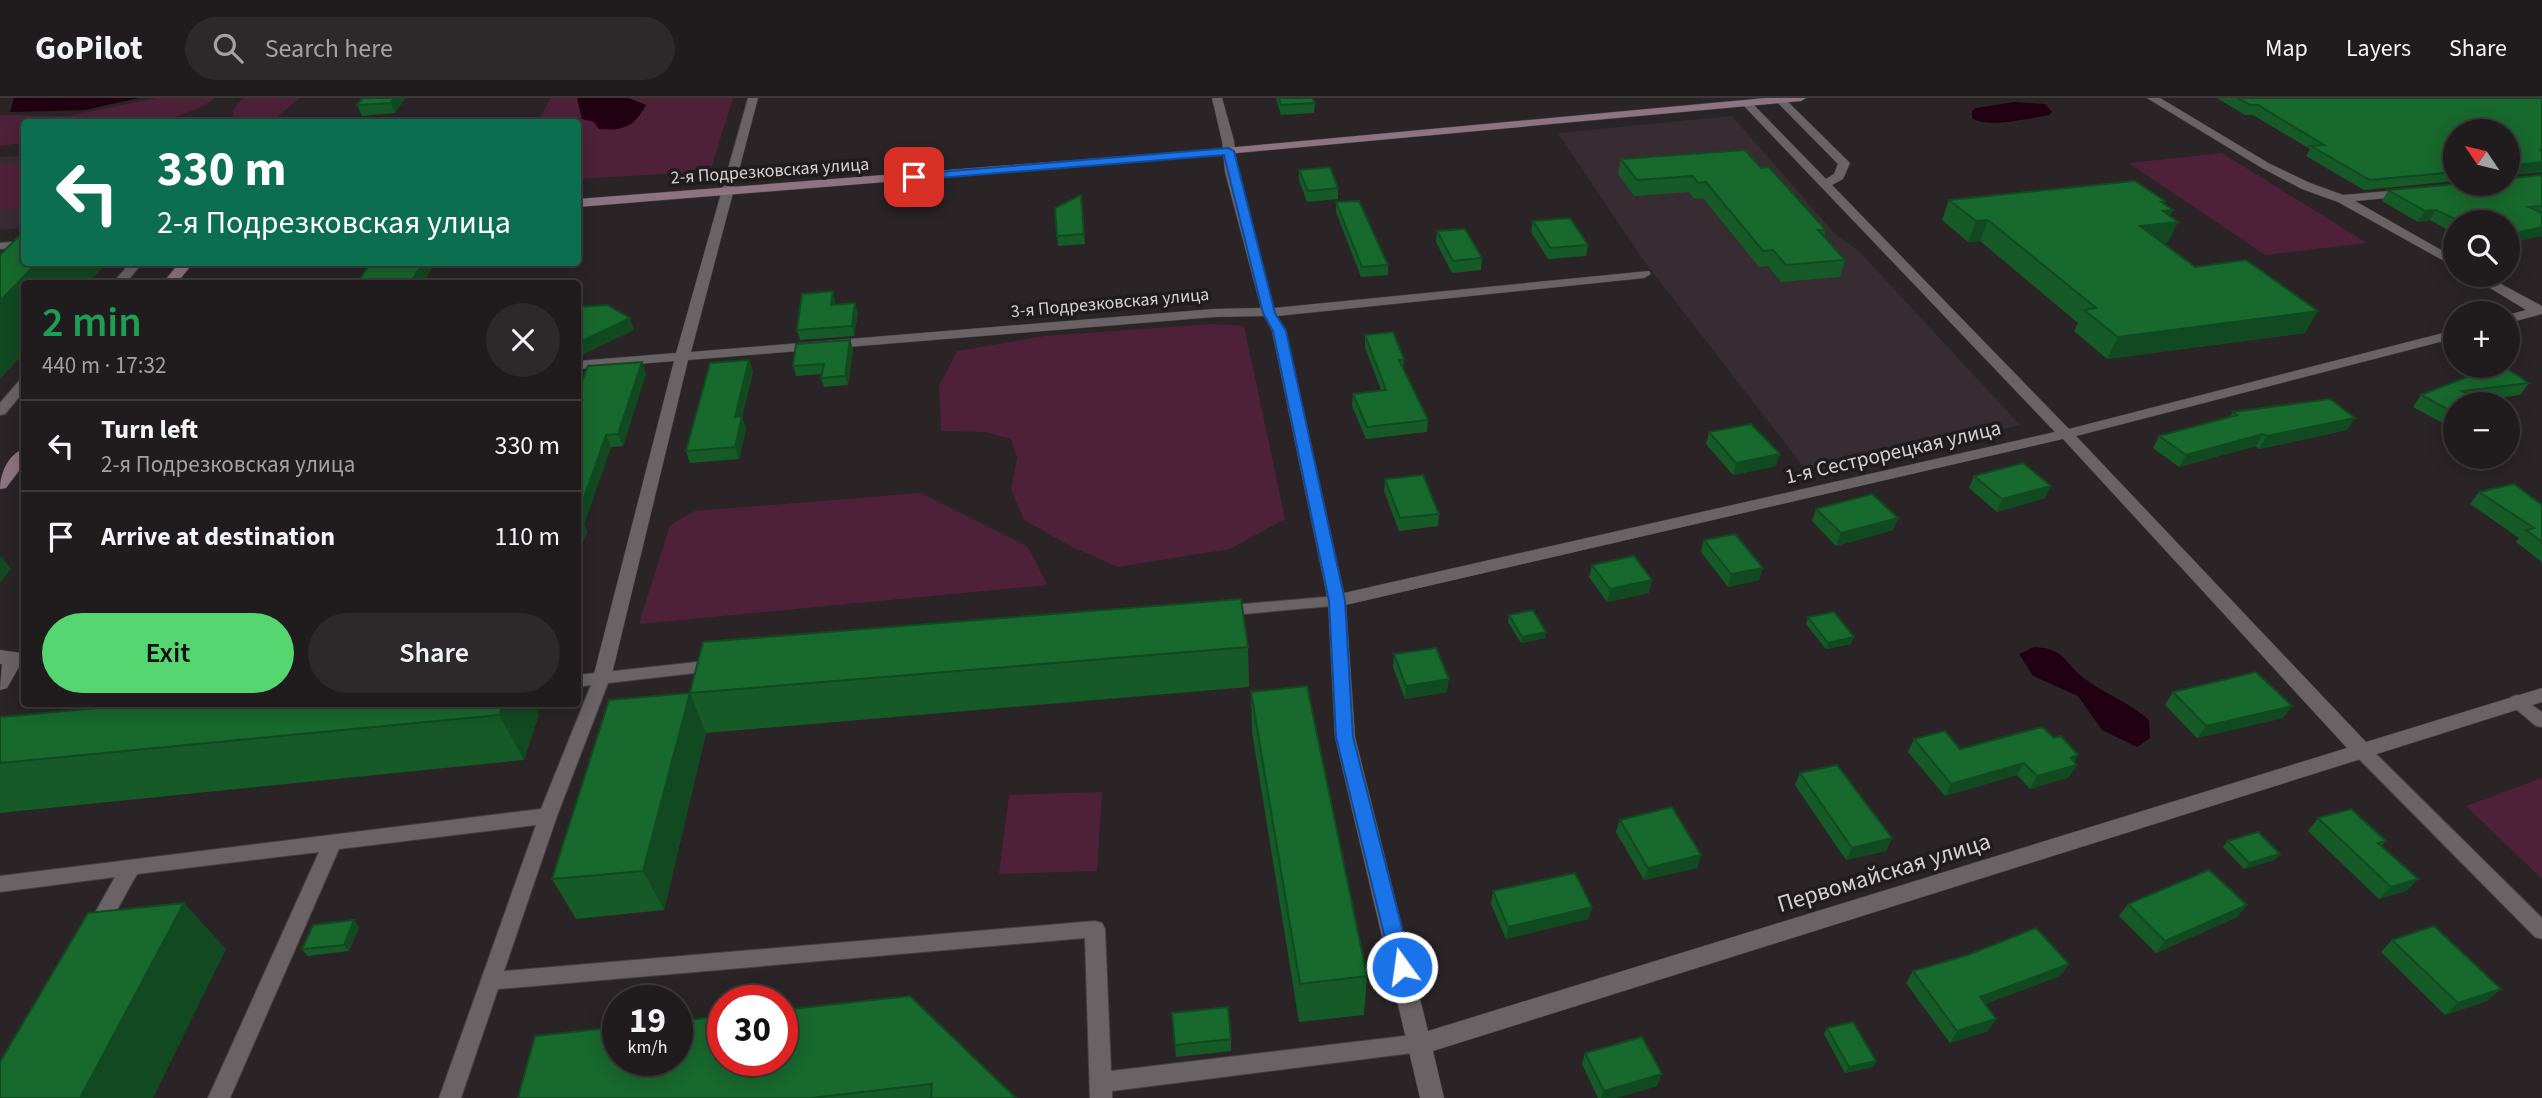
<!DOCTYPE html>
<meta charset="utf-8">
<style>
body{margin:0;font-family:"Source Sans 3",sans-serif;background:#2d2829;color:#f1f3f6;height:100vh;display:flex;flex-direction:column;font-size:26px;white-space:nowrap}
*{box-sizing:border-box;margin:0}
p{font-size:23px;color:#a2a1a3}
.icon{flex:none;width:38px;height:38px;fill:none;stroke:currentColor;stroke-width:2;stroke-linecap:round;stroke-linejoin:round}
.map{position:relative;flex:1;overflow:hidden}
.details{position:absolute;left:21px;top:182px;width:560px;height:427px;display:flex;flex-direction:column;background:#201b1c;border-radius:7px;box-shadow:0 4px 18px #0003,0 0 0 2px #3d393b}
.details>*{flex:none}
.hud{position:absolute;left:21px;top:21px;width:560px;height:147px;border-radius:7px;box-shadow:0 4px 18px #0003,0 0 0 2px #3d393b;background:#0b6e4f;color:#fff;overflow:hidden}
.needle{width:46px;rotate:305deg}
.tools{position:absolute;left:2443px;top:21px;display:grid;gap:14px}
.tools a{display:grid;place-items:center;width:77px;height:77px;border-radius:50%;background:#201b1c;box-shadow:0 4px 18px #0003,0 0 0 2px #3d393b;font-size:35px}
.speed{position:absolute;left:602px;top:887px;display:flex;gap:14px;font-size:35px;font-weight:700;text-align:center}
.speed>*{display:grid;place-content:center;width:91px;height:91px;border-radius:50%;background:#201b1c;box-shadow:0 4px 18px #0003,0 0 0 2px #3d393b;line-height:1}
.speed small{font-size:18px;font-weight:400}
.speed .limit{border:10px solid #d22;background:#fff;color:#111}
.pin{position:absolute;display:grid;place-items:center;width:60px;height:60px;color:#fff;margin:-30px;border-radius:14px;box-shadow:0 4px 10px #0006}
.me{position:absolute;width:77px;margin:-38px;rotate:346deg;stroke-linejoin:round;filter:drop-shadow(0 0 5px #0008)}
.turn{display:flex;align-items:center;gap:24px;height:147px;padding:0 21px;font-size:32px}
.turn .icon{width:91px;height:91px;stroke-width:2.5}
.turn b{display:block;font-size:49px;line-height:60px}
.round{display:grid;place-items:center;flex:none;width:74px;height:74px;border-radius:37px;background:#2d2829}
.head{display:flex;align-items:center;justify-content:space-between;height:119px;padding:0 21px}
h1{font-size:42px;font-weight:600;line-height:52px;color:#1e9e55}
.button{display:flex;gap:14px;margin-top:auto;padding:14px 21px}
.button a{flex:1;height:80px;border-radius:42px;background:#56d671;color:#111;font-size:28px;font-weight:600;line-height:80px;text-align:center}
.button a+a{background:#2d2829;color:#f1f3f6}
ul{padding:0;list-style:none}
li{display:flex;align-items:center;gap:21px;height:91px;padding:0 21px;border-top:2px solid #3d393b}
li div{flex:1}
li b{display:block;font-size:26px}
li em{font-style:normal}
header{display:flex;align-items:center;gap:42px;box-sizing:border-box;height:98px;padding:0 35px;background:#201b1c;border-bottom:2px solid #3d393b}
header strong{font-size:33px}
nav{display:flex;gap:38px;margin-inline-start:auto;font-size:24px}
.search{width:490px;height:63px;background:#2d2829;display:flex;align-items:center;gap:18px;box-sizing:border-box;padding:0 24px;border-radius:38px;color:#a2a1a3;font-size:26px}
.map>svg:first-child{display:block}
.built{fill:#372c31}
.green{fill:#4e2138}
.water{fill:#210012}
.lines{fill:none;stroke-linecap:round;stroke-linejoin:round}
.lane-casing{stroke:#444042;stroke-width:2}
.street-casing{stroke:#444042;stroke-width:1}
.secondary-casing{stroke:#444042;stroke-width:1}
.lane{fill:#696365;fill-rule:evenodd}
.street{fill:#696365;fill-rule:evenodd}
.secondary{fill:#8e7480;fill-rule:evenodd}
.wall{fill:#155a27}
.shaded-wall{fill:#114a20}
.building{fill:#18692d;stroke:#114a20;stroke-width:2}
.route{fill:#1a73e8;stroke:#114b97;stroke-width:2}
.labels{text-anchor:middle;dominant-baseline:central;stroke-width:7;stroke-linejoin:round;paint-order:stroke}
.far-street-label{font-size:18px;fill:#d4d1d2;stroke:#201b1d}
.street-label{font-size:21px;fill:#d4d1d2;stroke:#201b1d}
.near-street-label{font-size:24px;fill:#d4d1d2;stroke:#201b1d}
</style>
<header>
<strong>GoPilot</strong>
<div class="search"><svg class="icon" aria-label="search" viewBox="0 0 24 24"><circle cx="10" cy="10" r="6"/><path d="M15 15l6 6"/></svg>Search here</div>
<nav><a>Map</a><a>Layers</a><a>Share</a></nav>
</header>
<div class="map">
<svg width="2542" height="1000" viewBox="0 0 2542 1000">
<rect width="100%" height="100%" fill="#2a2426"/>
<g class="built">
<polygon points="1732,18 1837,138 1859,153 2020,327 1809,376 1644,163 1558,35"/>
<polygon points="24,58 24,130 0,132 0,59"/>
</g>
<g class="green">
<path d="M156 0H215C163 38 86 24 24 24V45L0 48V17L68 18Z"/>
<polygon points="243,0 299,0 272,24 237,24 232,21 234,11"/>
<polygon points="551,0 577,0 582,21 645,8 629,0 733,0 710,73 578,81 578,24 537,24"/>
<polygon points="2222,55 2367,145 2265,157 2129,65"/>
<polygon points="24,65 24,110 0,112 0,66"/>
<polygon points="1211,226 1244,228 1285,421 1230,451 1118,469 1072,449 1024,422 1011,391 1017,360 1011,341 985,334 941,333 939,288 957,253 1044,238"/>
<polygon points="920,395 1028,449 1047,487 639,526 670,427 695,413"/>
<polygon points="2542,680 2542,781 2466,708"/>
<polygon points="1102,694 1097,773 999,776 1009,697"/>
</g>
<g class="water">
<polygon points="14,0 139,0 85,12 10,14"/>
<path d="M577 0H629L646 7C634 29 623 33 599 31L594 24 582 21Z"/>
<path d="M2014 4 2045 6 2052 14 2049 17C2031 20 1986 31 1972 20V13L1976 10Z"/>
<path d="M2034 549C2067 550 2065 568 2088 583 2109 598 2129 604 2149 622L2150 640 2137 649 2102 632 2078 598 2033 578 2019 556Z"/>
</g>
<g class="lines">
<defs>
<g id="lane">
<polygon points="24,143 24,149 0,151 0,145"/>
<polygon points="131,164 143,164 125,186 112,186"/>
<polygon points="24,282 24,293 5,316 0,317 0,305 19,283"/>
<polygon points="1337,498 1345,503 1343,507 1221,518 1213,513 1221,508"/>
<polygon points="715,562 721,564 723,568 721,572 608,585 557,718 504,873 1095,823 1102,825 1105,831 1111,973 1421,936 1428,939 1432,946 1428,953 1112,993 1112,1000 1090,1000 1085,840 498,891 461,1000 439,1000 536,727 339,751 230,1000 208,1000 319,754 137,776 103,837 96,839 89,837 86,831 115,779 0,794 0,778 541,711 591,587 578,589 578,577"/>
<polygon points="2517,597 2542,614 2542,629 2536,628 2511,607 2509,603 2511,599"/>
<polygon points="2363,647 2369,649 2542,820 2542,841 2535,839 2357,659 2354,654 2357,649"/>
</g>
<g id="street">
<path d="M748 0H758L691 254 1214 211 1261 210 1225 74 1222 43 1212 0H1222L1234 43 1237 74 1274 210 1649 173 1651 176 1644 180 1277 218 1286 233 1344 495 2055 334 1742 6 1751 4 1826 81 1834 76 1838 66 1775 2 1784 0 1850 65 1843 81 1832 87 2069 331 2455 232V240L2076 338 2366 644 2542 590V604L1433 953 1444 1000H1420L1335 639 1328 503 1272 233 1264 218 1214 219 688 262 611 580 609 585H595L593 580 674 263 578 271V263L676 255ZM2063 341 2347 650 1428 933 1355 639 1346 507Z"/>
<polygon points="2147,0 2160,0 2270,66 2310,85 2343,97 2413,91 2415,94 2409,98 2355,103 2455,160 2455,169 2338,104 2302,91 2262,70"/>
<polygon points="2469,177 2484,177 2542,208 2542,216 2508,225 2508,217 2526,212"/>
<polygon points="0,552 21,555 24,560 7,590 0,592 2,566 0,566"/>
</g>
<g id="secondary">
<polygon points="1766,0 1806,0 1801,3 1205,58 578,109 578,101 1205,52"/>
<polygon points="180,164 194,164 176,186 162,186"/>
<path d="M24 351V366L6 390 0 391C0 376 8 356 24 351Z"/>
</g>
</defs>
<use href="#lane" class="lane-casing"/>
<use href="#street" class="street-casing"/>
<use href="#secondary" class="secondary-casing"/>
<use href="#lane" class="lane"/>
<use href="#street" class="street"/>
<use href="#secondary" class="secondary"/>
</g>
<g class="wall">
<polygon points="405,0 395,15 362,18 357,7"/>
<polygon points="1276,0 1312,0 1315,5 1314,15 1281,17"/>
<polygon points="2217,0 2542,0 2542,74 2508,77 2515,80 2542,77 2542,138 2508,124 2455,124 2455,136 2430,122 2418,124 2382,103 2388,92 2508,86 2508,33 2455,33 2455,83 2364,92 2306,58 2310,51 2253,17 2245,17"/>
<polygon points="1621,61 1761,70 1826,132 1824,139 1845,162 1840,179 1781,184 1768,168 1759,169 1703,100 1694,101 1689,94 1634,98 1618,76"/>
<polygon points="1299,72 1338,90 1338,101 1307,104 1299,82"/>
<polygon points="1081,97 1085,146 1058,148 1057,138"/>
<polygon points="1949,102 2165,103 2164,106 2170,118 2168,145 2163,145 2195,169 2305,235 2107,261 2074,233 2078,225 1980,143 1968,144 1942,122"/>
<polygon points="1336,104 1388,167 1388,177 1361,179 1336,114"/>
<polygon points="1533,123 1588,147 1586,158 1548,161 1531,134"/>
<polygon points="1437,133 1482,160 1481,172 1452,175 1436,144"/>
<polygon points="371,164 435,164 423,186 358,186 358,184"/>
<polygon points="833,193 835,206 858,214 854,238 800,242 797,232"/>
<polygon points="1365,237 1404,261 1403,269 1428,322 1427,334 1366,341 1352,308 1353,296 1381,292 1365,249"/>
<polygon points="850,242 853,251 848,287 824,289 821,280 822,276 796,278 793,268"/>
<polygon points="749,262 753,274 742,319 746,330 739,361 690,365 686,353"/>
<polygon points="646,275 623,348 611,349 584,426 587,433 578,459 578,294"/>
<polygon points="2529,285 2520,297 2455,306 2455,330 2454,331 2413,309 2421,297"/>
<polygon points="2233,314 2347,332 2259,351 2256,348 2179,369 2153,350 2159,338 2230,319"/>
<polygon points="1709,334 1776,368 1733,377 1706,346"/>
<polygon points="1974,378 2045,400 1997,414 1969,390"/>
<polygon points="1385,381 1439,416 1438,428 1399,433 1384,393"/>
<polygon points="2479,394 2542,407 2542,464 2516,444 2519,440 2470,406"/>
<polygon points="1816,411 1898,420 1893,432 1836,448 1812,423"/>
<polygon points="1704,442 1759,482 1728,489 1701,454"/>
<polygon points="1592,467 1649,495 1607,504 1589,479"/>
<polygon points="1509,517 1545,540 1521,545 1508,524"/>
<polygon points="1808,519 1851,546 1826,551 1806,526"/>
<polygon points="1248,549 1249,589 706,635 664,812 576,821 552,781 609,602"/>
<polygon points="1394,556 1447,594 1405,601 1393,569"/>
<polygon points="1251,594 1367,878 1364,917 1299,924 1252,634"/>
<polygon points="2173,594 2292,608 2283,620 2197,640 2165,607"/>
<polygon points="539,616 524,662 0,715 0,619"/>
<polygon points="1914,641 1960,651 2074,664 2077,667 2069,679 2030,691 2017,677 1945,698 1908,654"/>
<polygon points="1800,675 1892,740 1886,753 1846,762 1795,687"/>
<polygon points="2318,720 2386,743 2381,748 2418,781 2406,793 2379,801 2308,733"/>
<polygon points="1620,722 1701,757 1697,770 1644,782 1616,734"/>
<polygon points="2228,743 2280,756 2274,762 2244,771 2223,749"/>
<polygon points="1493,793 1592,809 1588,821 1506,841 1491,806"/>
<polygon points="2128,806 2237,819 2156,855 2119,818"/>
<polygon points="359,829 349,853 308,858 302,851"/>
<polygon points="2392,842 2487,903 2445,917 2381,854"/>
<polygon points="2069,866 2060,878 1985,906 1988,933 1950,945 1906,885 1913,873"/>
<polygon points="1172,915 1231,941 1231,953 1176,959"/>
<polygon points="1827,930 1876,963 1873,969 1845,975 1824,936"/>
<polygon points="1585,955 1657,988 1616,1000 1598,1000 1582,966"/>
<polygon points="782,962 1016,1000 518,1000"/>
</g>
<g class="shaded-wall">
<polygon points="394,0 405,0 395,15 391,5"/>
<polygon points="2542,64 2542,73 2508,77 2514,67"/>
<polygon points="2173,112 2167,125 2178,124 2168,145 2130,149 2140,128 2163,113"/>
<polygon points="2436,112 2430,122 2418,124 2425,113"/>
<polygon points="1988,122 1980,143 1968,144 1976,123"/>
<polygon points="2542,129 2542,138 2508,146 2508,137"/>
<polygon points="38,164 107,164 88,186 24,186 24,255 0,281 0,203"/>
<polygon points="423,164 435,164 423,186 416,186 413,181"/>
<polygon points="833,193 835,203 834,216 831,207"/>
<polygon points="855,205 858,214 854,238 852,228"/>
<polygon points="2318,213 2305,235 2107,261 2118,239"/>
<polygon points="630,220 634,232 578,259 578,245"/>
<polygon points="850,242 853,251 848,287 845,278"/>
<polygon points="749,262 753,274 742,319 746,330 739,361 735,349 735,319"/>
<polygon points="642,264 646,275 623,348 618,336"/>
<polygon points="2355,320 2347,332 2259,351 2267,338"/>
<polygon points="2263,336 2256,348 2179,369 2186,357"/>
<polygon points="606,337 611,349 584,426 587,433 578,459 578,417"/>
<polygon points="1780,356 1776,368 1733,377 1736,365"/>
<polygon points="2051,388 2045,400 1997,414 2002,401"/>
<polygon points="1898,420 1893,432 1836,448 1841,435"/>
<polygon points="1,458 11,471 0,485 0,460"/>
<polygon points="1763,470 1759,482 1728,489 1731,476"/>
<polygon points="1652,482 1649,495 1607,504 1610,491"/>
<polygon points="1546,534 1545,540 1521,545 1522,539"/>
<polygon points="1854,539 1851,546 1826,551 1828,545"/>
<polygon points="1449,581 1447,594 1405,601 1406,588"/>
<polygon points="690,595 706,635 664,812 643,773"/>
<polygon points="503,606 533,606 539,616 524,662 499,617"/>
<polygon points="2292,608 2283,620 2197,640 2206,628"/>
<polygon points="2078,657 2072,668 2077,667 2069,679 2030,691 2037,678"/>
<polygon points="2024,665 2017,677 1945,698 1951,686"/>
<polygon points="1892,740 1886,753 1846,762 1852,750"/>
<polygon points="2280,756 2274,762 2244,771 2249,765"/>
<polygon points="1701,757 1697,770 1644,782 1648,770"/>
<polygon points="2418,781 2406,793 2379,801 2391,789"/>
<polygon points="184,805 226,851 153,1000 80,1000"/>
<polygon points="2247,807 2237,819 2156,855 2165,843"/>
<polygon points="1592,809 1588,821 1506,841 1508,829"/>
<polygon points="354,822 359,829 349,853 344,847"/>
<polygon points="2069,866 2060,878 1972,911 1980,899"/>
<polygon points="2501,891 2487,903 2445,917 2458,905"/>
<polygon points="1996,921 1988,933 1950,945 1957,933"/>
<polygon points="1876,963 1873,969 1845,975 1849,969"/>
<polygon points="1662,976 1657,988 1616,1000 1601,1000 1604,993"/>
</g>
<g class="building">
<polygon points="363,0 394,0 391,5 357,7"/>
<polygon points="1279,0 1312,0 1315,5 1281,7"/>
<polygon points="2238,0 2542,0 2542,51 2540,52 2542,53 2542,64 2514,67 2508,76 2508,33 2455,33 2455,74 2370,82 2311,48 2324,47 2258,7 2250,7"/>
<polygon points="1745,52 1761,70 1769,69 1826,132 1818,132 1845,162 1786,167 1773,152 1763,153 1706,84 1698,85 1693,78 1637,82 1621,61"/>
<polygon points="1330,69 1338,90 1308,93 1299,72"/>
<polygon points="2508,77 2515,80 2542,77 2542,108 2529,109 2542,115 2542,129 2508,137 2508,124 2461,124 2436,112 2425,113 2388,92 2457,86 2508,86"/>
<polygon points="2135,83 2165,103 2161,104 2173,112 2163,113 2178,124 2140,128 2195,169 2246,162 2318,213 2118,239 2084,212 2096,210 1988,122 1976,123 1949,102"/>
<polygon points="1081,97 1084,136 1057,138 1055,110"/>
<polygon points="1359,103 1388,167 1362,169 1336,104"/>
<polygon points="1570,120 1588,147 1550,150 1533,123"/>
<polygon points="1465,131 1482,160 1453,163 1437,133"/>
<polygon points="24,133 24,164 38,164 0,203 0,157"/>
<polygon points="371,164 423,164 413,181 358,184"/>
<polygon points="833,193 831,207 855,205 852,228 797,232 802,196"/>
<polygon points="607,207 630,220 578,245 578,209"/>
<polygon points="1393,234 1404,261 1399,262 1428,322 1367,329 1353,296 1386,292 1365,237"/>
<polygon points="850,242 845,278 821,280 824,266 793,268 796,246"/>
<polygon points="749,262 735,319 742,318 735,349 686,353 710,265"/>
<polygon points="642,264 618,336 606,337 578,417 578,294 588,268"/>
<polygon points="2495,268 2503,268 2529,285 2462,293 2487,306 2455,306 2455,315 2421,297"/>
<polygon points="2330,301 2355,320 2267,338 2263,336 2186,357 2159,338 2237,317 2233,314"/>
<polygon points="1751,326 1780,356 1736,365 1709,334"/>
<polygon points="2023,365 2051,388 2002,401 1974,378"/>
<polygon points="1423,377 1439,416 1400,420 1385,381"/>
<polygon points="2514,386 2542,407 2542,444 2526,432 2534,430 2479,394"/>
<polygon points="1872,396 1898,420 1841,435 1816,411"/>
<polygon points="581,420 578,431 578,421"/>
<polygon points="1735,436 1763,470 1731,476 1704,442"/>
<polygon points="1634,458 1652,482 1610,491 1592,467"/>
<polygon points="1241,501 1248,549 690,595 703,544"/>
<polygon points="1533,512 1546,534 1522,539 1509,517"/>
<polygon points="1834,514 1854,539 1828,545 1808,519"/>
<polygon points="1436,550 1449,581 1406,588 1394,556"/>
<polygon points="2256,574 2292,608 2206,628 2173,594"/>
<polygon points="1307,588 1367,878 1300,886 1251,594"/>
<polygon points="690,595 643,773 552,781 609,602"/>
<polygon points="143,606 503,606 499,617 0,665 0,619"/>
<polygon points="2042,629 2054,640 2061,638 2078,657 2071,660 2077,667 2037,678 2024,665 1951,686 1914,641 1945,633 1960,651"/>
<polygon points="1837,667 1892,740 1852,750 1800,675"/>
<polygon points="1672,709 1701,757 1648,770 1620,722"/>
<polygon points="2351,711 2386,743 2378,745 2418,781 2391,789 2318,720"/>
<polygon points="2258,734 2280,756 2249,765 2228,743"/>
<polygon points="2209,772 2247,807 2165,843 2128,806"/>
<polygon points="1575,775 1592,809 1508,829 1493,793"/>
<polygon points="184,805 80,1000 0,1000 0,964 88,815"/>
<polygon points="354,822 344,847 302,851 313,827"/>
<polygon points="2434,828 2501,891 2458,905 2392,842"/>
<polygon points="2036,830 2069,866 1980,899 1996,921 1957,933 1913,873 1968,857"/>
<polygon points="910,898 1016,1000 931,1000 932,986 811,1000 518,1000 535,938 618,929 618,962 677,962 677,923 723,918 723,962 782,962 782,912"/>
<polygon points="1228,909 1231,941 1175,947 1172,915"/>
<polygon points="1853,924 1876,963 1849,969 1827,930"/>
<polygon points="1642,939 1662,976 1604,993 1585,955"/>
</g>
<polygon class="route" points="1228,50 1234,53 1275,215 1286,233 1345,503 1353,639 1412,869 1409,876 1402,878 1395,876 1392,869 1336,639 1329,503 1273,233 1263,215 1224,57 914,82 908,79 914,76"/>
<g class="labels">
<g class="far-street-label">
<text transform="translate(770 73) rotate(-4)">2-я Подрезковская улица</text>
<text transform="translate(1110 205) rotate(-5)">3-я Подрезковская улица</text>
</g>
<g class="street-label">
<text transform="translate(1893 354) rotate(-13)">1-я Сестрорецкая улица</text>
</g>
<g class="near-street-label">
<text transform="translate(1884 775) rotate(-17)">Первомайская улица</text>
</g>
</g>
</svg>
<div class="tools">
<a><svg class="needle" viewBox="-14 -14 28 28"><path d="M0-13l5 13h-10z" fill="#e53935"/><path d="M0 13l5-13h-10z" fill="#a2a1a3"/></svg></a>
<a><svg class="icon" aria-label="search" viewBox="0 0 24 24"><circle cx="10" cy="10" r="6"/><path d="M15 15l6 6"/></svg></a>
<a>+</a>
<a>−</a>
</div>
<div class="speed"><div>19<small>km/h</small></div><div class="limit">30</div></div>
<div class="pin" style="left:914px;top:79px;background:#d93025"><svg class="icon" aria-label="arrive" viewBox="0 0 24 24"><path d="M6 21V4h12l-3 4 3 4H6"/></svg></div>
<svg class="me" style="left:1402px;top:869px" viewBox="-20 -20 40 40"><circle r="17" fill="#1a73e8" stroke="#fff" stroke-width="3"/><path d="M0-11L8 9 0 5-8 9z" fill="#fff"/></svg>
<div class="hud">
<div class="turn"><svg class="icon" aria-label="left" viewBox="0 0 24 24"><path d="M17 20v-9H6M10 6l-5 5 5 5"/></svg><div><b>330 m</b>2-я Подрезковская улица</div></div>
</div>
<section class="details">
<div class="head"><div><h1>2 min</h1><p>440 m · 17:32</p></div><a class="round"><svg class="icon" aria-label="close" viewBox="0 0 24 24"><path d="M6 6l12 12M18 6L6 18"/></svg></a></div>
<ul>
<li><svg class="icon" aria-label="left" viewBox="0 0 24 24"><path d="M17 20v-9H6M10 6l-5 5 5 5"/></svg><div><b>Turn left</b><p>2-я Подрезковская улица</p></div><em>330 m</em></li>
<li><svg class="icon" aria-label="arrive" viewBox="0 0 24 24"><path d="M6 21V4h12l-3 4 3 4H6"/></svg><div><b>Arrive at destination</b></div><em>110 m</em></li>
</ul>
<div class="button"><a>Exit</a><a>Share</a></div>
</section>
</div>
